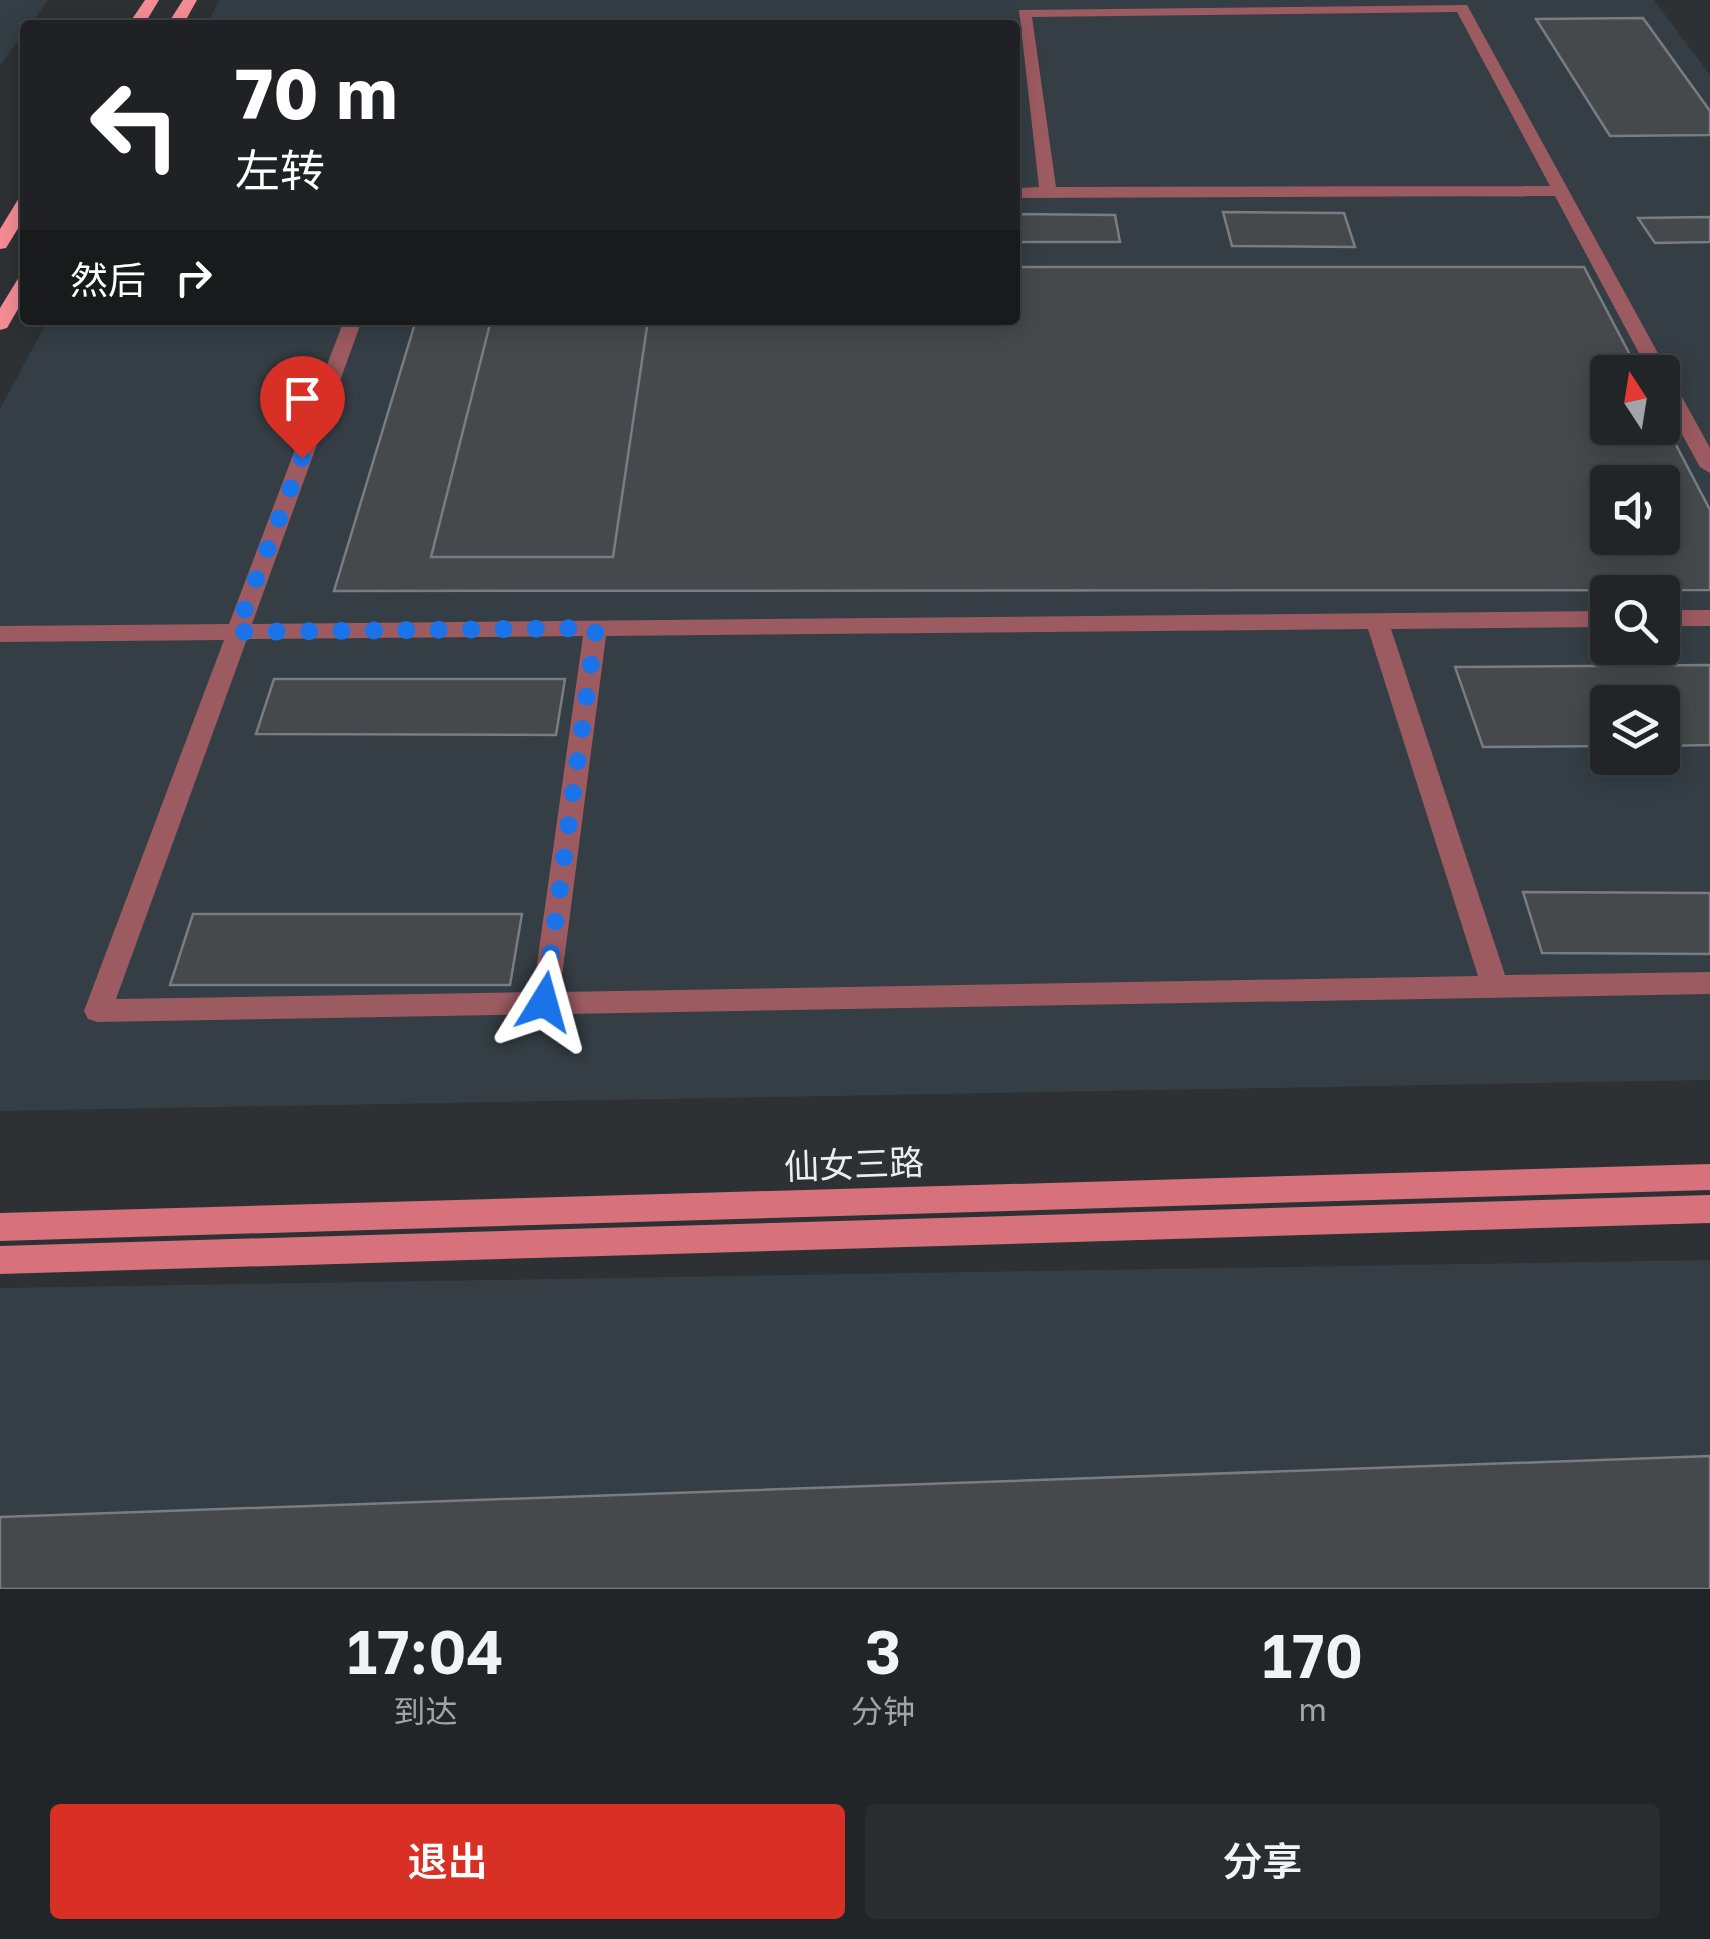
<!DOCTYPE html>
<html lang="zh">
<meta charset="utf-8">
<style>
body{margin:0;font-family:"Golos Text","Noto Sans SC",sans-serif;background:#2a2d2f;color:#f1f3f6;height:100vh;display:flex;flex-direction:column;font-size:38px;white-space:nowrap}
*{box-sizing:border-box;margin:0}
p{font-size:32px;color:#a2a5a7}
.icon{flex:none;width:55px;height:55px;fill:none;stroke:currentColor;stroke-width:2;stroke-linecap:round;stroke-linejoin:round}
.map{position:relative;height:1589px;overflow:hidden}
.side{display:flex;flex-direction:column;background:#222527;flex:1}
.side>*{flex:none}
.hud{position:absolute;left:20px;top:20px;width:1000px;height:305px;border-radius:10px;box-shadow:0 5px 25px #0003,0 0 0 2px #3f4244;background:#202124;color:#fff;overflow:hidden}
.needle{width:65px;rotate:348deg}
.fabs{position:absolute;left:1590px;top:355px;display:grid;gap:20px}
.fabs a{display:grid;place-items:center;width:90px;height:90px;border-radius:10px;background:#222527;box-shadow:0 5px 25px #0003,0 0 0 2px #3f4244;font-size:50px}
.pin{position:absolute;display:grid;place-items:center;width:85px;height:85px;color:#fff;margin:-102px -42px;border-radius:50% 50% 50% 0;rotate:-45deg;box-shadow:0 0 10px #0007}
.pin .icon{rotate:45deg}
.me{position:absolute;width:110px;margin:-55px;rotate:8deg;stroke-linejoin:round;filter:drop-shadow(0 0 8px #0008)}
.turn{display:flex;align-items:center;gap:35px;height:210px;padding:0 50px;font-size:45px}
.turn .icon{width:130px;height:130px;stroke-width:2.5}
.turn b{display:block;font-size:70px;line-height:85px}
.then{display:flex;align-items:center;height:95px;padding:0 50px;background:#0003;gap:20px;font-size:38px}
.eta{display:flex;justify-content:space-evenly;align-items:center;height:170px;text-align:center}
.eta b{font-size:60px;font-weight:600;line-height:70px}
.button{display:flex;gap:20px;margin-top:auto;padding:20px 50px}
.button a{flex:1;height:115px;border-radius:10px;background:#d93025;color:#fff;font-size:40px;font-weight:600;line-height:115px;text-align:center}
.button a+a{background:#2a2d2f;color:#f1f3f6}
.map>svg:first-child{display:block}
.built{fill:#343e44;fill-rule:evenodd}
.building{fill:#45494c;stroke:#797d81;stroke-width:2.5;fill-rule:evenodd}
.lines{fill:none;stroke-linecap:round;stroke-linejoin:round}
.lane{fill:#9c5b61;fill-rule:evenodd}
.secondary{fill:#d7717b;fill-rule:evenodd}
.primary{fill:#f68d96;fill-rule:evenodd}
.route{stroke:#1a73e8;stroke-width:18;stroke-dasharray:0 32.4}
.labels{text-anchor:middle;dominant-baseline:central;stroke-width:8;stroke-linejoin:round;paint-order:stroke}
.near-street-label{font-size:35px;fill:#ebeef0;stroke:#2d3134}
</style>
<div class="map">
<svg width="1710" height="1589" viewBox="0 0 1710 1589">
<rect width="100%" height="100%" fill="#2d3134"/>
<g class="built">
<polygon points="0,0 48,0 30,25 25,25 25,31 0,65"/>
<path d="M220 0H1654L1710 75V1080L0 1111V409L48 320H1015V25H206ZM1608 372H1662V428H1608ZM1608 482H1662V538H1608ZM1608 592H1662V648H1608ZM1608 702H1662V758H1608Z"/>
<polygon points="1710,1260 1710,1589 0,1589 0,1288"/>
</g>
<g class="building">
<polygon points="1643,18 1710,111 1710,135 1610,136 1536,19"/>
<polygon points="1223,212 1344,213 1355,247 1232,246"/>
<polygon points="1015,214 1115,215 1120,242 1015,242"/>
<polygon points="1710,217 1710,242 1655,243 1638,218"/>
<path d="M1015 267H1584L1639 372H1608V428H1662V418L1710 510V590L334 591 416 320H1015ZM1608 482H1662V538H1608Z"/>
<polygon points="491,320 648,320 613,557 431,557"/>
<polygon points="1710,665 1710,745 1662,746 1662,702 1608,702 1608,746 1483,747 1455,667"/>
<polygon points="274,679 565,679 556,735 256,734"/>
<polygon points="1523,892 1710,893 1710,954 1542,953"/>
<polygon points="193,914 522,914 510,985 170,985"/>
<polygon points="1710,1456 1710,1589 0,1589 0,1517"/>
</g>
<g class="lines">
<g class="lane">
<path d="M1467 5 1710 448V473L1700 467 1662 398V372H1649L1555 196 1015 198V188L1039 187 1019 10ZM1457 12 1550 186 1056 187 1032 17Z"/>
<path d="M344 320H362L252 624 1608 611V627L1391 629 1505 975 1710 972V994L98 1022 88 1019 84 1011 224 640 0 642V626L229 624ZM1368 629 1478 976 560 992 606 636ZM583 636 533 992 116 999 247 639Z"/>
<rect x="1662" y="610" width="48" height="16"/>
</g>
<g class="secondary">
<polygon points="1710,1164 1710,1190 0,1241 0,1213"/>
<polygon points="1710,1195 1710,1223 0,1274 0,1246"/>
</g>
<g class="primary">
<polygon points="145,0 159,0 144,25 128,25"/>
<polygon points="183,0 197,0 183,25 167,25"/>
<polygon points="25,197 25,217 6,248 0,249 0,229 19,198"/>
<polygon points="25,275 25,297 7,328 0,330 0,308 19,277"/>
</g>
</g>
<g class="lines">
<polyline class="route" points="302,458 236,632 596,628 544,1002"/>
</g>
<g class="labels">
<g class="near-street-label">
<text transform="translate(854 1164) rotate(-2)">仙女三路</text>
</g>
</g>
</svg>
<div class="fabs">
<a><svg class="needle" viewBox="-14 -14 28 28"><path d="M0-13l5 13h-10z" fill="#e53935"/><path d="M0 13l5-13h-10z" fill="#a2a5a7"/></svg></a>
<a><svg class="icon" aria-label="sound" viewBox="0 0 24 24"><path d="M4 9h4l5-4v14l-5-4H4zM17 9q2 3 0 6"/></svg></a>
<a><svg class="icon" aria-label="search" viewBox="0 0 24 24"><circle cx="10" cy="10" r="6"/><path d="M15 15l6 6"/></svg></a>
<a><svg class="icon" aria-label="layers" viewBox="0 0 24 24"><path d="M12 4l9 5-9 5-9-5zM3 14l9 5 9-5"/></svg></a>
</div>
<div class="pin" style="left:302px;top:458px;background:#d93025"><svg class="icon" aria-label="arrive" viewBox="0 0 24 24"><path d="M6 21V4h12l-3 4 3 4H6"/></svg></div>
<svg class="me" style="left:544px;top:1002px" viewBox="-20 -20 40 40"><path d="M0-17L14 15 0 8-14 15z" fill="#1a73e8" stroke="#fff" stroke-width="4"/></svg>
<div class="hud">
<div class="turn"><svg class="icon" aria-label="left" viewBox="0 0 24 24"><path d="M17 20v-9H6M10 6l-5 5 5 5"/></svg><div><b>70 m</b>左转</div></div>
<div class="then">然后<svg class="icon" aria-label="right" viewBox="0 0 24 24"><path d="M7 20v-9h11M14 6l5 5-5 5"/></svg></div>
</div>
</div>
<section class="side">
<div class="eta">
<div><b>17:04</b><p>到达</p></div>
<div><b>3</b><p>分钟</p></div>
<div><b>170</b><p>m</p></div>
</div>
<div class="button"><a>退出</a><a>分享</a></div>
</section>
